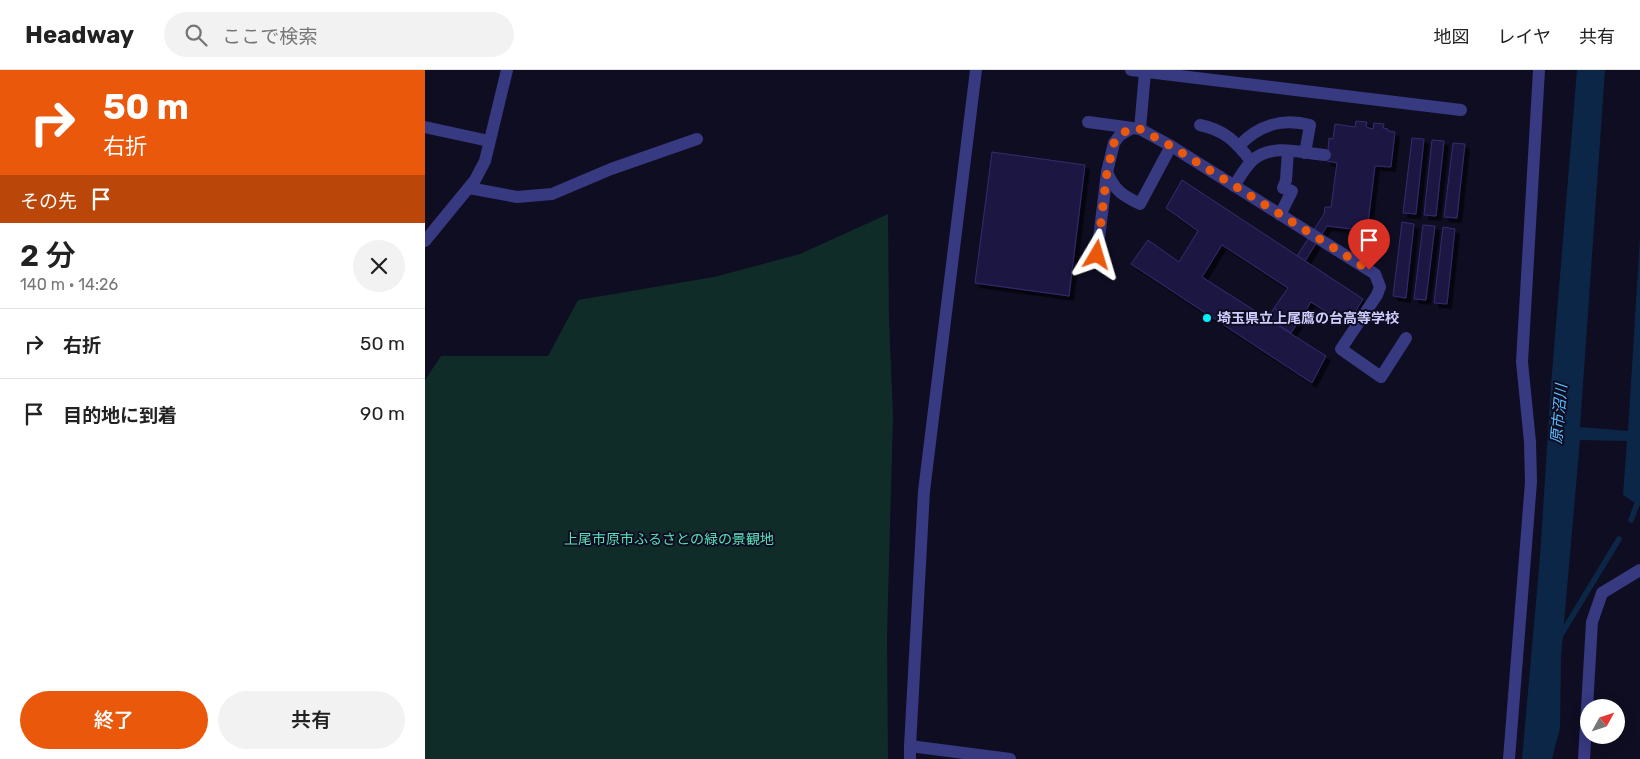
<!DOCTYPE html>
<html lang="ja">
<meta charset="utf-8">
<style>
body{margin:0;font-family:Rubik,"Noto Sans JP",sans-serif;background:#f2f2f2;color:#222;height:100vh;display:flex;flex-direction:column;font-size:19px;white-space:nowrap}
*{box-sizing:border-box;margin:0}
p{font-size:16px;color:#767676}
.icon{flex:none;width:28px;height:28px;fill:none;stroke:currentColor;stroke-width:2;stroke-linecap:round;stroke-linejoin:round}
.map{position:relative;flex:1;overflow:hidden}
.panel{display:flex;flex-direction:column;background:#fff;width:425px}
.panel>*{flex:none}
.guide{background:#ea580c;color:#fff;overflow:hidden}
.needle{width:32px;rotate:50deg}
.fabs{position:absolute;left:1155px;top:629px;display:grid;gap:10px}
.fabs a{display:grid;place-items:center;width:45px;height:45px;border-radius:50%;background:#fff;box-shadow:0 2px 12px #0003;font-size:25px}
.pin{position:absolute;display:grid;place-items:center;width:42px;height:42px;color:#fff;margin:-51px -21px;border-radius:50% 50% 50% 0;rotate:-45deg;box-shadow:0 0 5px #0007}
.pin .icon{rotate:45deg}
.me{position:absolute;width:55px;margin:-28px;rotate:7deg;stroke-linejoin:round;filter:drop-shadow(0 0 4px #0008)}
.turn{display:flex;align-items:center;gap:18px;height:105px;padding:0 20px;font-size:22px}
.turn .icon{width:65px;height:65px;stroke-width:2.5}
.turn b{display:block;font-size:35px;line-height:42px}
.then{display:flex;align-items:center;height:48px;padding:0 20px;background:#0003;gap:10px;font-size:19px}
.round{display:grid;place-items:center;flex:none;width:52px;height:52px;border-radius:26px;background:#f2f2f2}
.summary{display:flex;align-items:center;justify-content:space-between;height:85px;padding:0 20px}
h1{font-size:30px;font-weight:600;line-height:38px}
.button{display:flex;gap:10px;margin-top:auto;padding:10px 20px}
.button a{flex:1;height:58px;border-radius:30px;background:#ea580c;color:#fff;font-size:20px;font-weight:600;line-height:58px;text-align:center}
.button a+a{background:#f2f2f2;color:#222}
ul{padding:0;list-style:none}
li{display:flex;align-items:center;gap:15px;height:70px;padding:0 20px;border-top:1px solid #e0e0e0}
li div{flex:1}
li b{display:block;font-size:19px}
li em{font-style:normal}
header{display:flex;align-items:center;gap:30px;box-sizing:border-box;height:70px;padding:0 25px;background:#fff;border-bottom:1px solid #e0e0e0}
header strong{font-size:24px}
nav{display:flex;gap:28px;margin-inline-start:auto;font-size:18px}
.search{width:350px;height:45px;background:#f2f2f2;display:flex;align-items:center;gap:12px;box-sizing:border-box;padding:0 18px;border-radius:28px;color:#767676;font-size:19px}
main{display:flex;flex:1;min-height:0}
.map>svg:first-child{display:block}
.green{fill:#102c29}
.water{fill:#0c2647}
.lines{fill:none;stroke-linecap:round;stroke-linejoin:round}
.stream{stroke:#0c2647;stroke-width:5.5}
.building{fill:#1f1943;stroke:#342b6f;filter:url(#shadow)}
.minor{stroke:#373981;stroke-width:12}
.route{stroke:#ea580c;stroke-width:9;stroke-dasharray:0 16.2}
.poi-dot{fill:#00f0f9;stroke:#0f0d22;stroke-width:2}
.labels{text-anchor:middle;dominant-baseline:central;stroke-width:4;stroke-linejoin:round;paint-order:stroke}
.poi-label{font-size:14px;font-weight:bold;fill:#d0ceff;stroke:#0f0d22;text-anchor:start}
.park-label{font-size:14px;fill:#58e0b6;stroke:#0f0d22}
.water-label{font-size:15px;font-style:italic;fill:#5cbeff;stroke:#0f0d22}
</style>
<header>
<strong>Headway</strong>
<div class="search"><svg class="icon" aria-label="search" viewBox="0 0 24 24"><circle cx="10" cy="10" r="6"/><path d="M15 15l6 6"/></svg>ここで検索</div>
<nav><a>地図</a><a>レイヤ</a><a>共有</a></nav>
</header>
<main>
<section class="panel">
<div class="guide">
<div class="turn"><svg class="icon" aria-label="right" viewBox="0 0 24 24"><path d="M7 20v-9h11M14 6l5 5-5 5"/></svg><div><b>50 m</b>右折</div></div>
<div class="then">その先<svg class="icon" aria-label="arrive" viewBox="0 0 24 24"><path d="M6 21V4h12l-3 4 3 4H6"/></svg></div>
</div>
<div class="summary"><div><h1>2 分</h1><p>140 m · 14:26</p></div><a class="round"><svg class="icon" aria-label="close" viewBox="0 0 24 24"><path d="M6 6l12 12M18 6L6 18"/></svg></a></div>
<ul>
<li><svg class="icon" aria-label="right" viewBox="0 0 24 24"><path d="M7 20v-9h11M14 6l5 5-5 5"/></svg><div><b>右折</b></div><em>50 m</em></li>
<li><svg class="icon" aria-label="arrive" viewBox="0 0 24 24"><path d="M6 21V4h12l-3 4 3 4H6"/></svg><div><b>目的地に到着</b></div><em>90 m</em></li>
</ul>
<div class="button"><a>終了</a><a>共有</a></div>
</section>
<div class="map">
<svg width="1215" height="689" viewBox="0 0 1215 689">
<defs>
<filter id="shadow"><feDropShadow dx="4.5" dy="4.5" stdDeviation="0" flood-color="#0009"/></filter>
</defs>
<rect width="100%" height="100%" fill="#0f0d22"/>
<polygon class="green" points="463,144 464,249 468,346 462,566 463,689 0,689 0,310 16,286 123,286 153,230 289,207 375,184"/>
<polygon class="water" points="1152,0 1180,0 1155,357 1203,361 1215,168 1215,436 1198,425 1202,371 1155,370 1136,587 1135,658 1127,689 1097,689 1115,487 1126,315"/>
<g class="lines">
<g class="stream">
<polyline points="1206,450 1215,426"/>
<polyline points="1134,568 1194,469"/>
</g>
</g>
<g class="building">
<polygon points="931,51 942,52 941,57 948,59 949,53 959,54 958,58 963,59 963,61 970,62 966,97 950,96 942,161 902,156 880,191 872,186 899,144 900,137 906,137 912,93 902,91 904,68 908,69 910,54 930,57"/>
<polygon points="987,68 999,69 991,144 978,143"/>
<polygon points="1007,70 1019,71 1011,146 999,145"/>
<polygon points="1028,73 1040,74 1032,148 1019,147"/>
<polygon points="567,82 660,95 644,226 550,213"/>
<polygon points="757,110 938,229 922,255 886,232 872,254 849,238 863,218 797,175 777,207 901,286 887,313 706,194 723,170 754,192 773,161 741,138"/>
<polygon points="977,152 989,154 981,228 968,226"/>
<polygon points="998,155 1010,156 1001,230 989,229"/>
<polygon points="1018,157 1030,159 1022,234 1009,233"/>
<polygon points="849,238 872,254 866,263 843,248"/>
</g>
<g class="lines">
<g class="minor">
<polyline points="551,0 499,421 485,676 585,689"/>
<polyline points="706,0 1036,40"/>
<polyline points="663,52 715,59 720,2"/>
<path d="M775 55C800 60 811 72 826 91"/>
<polyline points="0,57 64,71"/>
<polyline points="746,76 950,204 955,217 952,225 916,279 956,307 981,268"/>
<path d="M814 76C833 55 858 48 885 55L880 83"/>
<path d="M682 102C690 121 697 125 715 134L746 76 715 59"/>
<path d="M809 116C815 107 820 97 828 90 847 73 877 83 900 85"/>
<polyline points="44,118 92,127 127,124 186,99 272,69"/>
<polyline points="855,145 867,121 858,118 861,110 863,81"/>
<polyline points="0,171 50,110 60,91 82,0"/>
<polyline points="672,185 682,102 689,73 695,65 707,58"/>
<polyline points="485,689 485,676"/>
<polyline points="1084,689 1106,412 1105,372 1097,292 1114,0"/>
<polyline points="1159,689 1167,552 1177,523 1215,500"/>
</g>
</g>
<g class="lines">
<polyline class="route" points="672,185 682,102 689,73 695,65 706,58 715,59 746,76 944,200"/>
</g>
<circle class="poi-dot" cx="782" cy="248" r="5"/>
<g class="labels">
<g class="poi-label">
<text x="792" y="248">埼玉県立上尾鷹の台高等学校</text>
</g>
<g class="park-label">
<text x="244" y="469">上尾市原市ふるさとの緑の景観地</text>
</g>
<g class="water-label">
<text transform="translate(1134 344) rotate(-85)">原市沼川</text>
</g>
</g>
</svg>
<div class="fabs">
<a><svg class="needle" viewBox="-14 -14 28 28"><path d="M0-13l5 13h-10z" fill="#e53935"/><path d="M0 13l5-13h-10z" fill="#767676"/></svg></a>
</div>
<div class="pin" style="left:944px;top:200px;background:#d93025"><svg class="icon" aria-label="arrive" viewBox="0 0 24 24"><path d="M6 21V4h12l-3 4 3 4H6"/></svg></div>
<svg class="me" style="left:672px;top:185px" viewBox="-20 -20 40 40"><path d="M0-17L14 15 0 8-14 15z" fill="#ea580c" stroke="#fff" stroke-width="4"/></svg>
</div>
</main>
